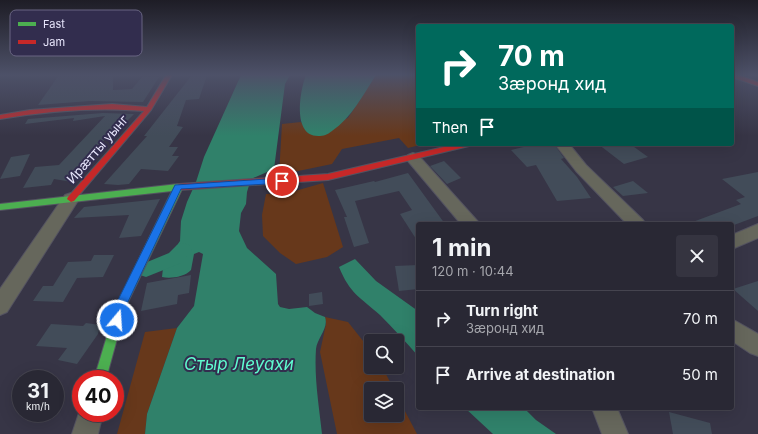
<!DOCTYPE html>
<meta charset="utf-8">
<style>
body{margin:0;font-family:Inter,sans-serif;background:#353440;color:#f1f3f6;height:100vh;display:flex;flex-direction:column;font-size:15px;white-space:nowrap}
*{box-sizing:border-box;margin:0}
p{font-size:13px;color:#a5a6ac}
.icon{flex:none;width:22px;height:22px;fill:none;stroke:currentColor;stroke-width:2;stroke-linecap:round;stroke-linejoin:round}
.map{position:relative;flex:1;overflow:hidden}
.panel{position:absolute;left:416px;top:222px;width:318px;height:188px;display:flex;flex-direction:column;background:#292834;border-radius:4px;box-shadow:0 4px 16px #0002,0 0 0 1px #45444f}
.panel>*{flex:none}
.banner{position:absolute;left:416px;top:24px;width:318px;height:122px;border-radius:4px;box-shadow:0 4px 16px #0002,0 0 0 1px #45444f;background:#00695c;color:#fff;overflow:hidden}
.controls{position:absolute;left:364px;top:334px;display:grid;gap:8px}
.controls a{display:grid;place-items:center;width:40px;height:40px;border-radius:4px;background:#292834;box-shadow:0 4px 16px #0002,0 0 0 1px #45444f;font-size:20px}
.speed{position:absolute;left:12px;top:370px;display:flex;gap:8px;font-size:20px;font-weight:700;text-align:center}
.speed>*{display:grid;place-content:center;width:52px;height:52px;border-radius:50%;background:#292834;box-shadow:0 4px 16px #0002,0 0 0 1px #45444f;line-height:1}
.speed small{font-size:10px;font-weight:400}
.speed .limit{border:6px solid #d22;background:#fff;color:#111}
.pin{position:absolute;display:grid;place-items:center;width:34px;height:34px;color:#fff;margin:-17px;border:2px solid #fff;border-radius:50%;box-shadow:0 1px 4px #0007}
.me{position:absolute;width:44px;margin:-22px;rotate:18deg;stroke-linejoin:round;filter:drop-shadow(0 0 3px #0008)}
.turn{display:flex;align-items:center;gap:14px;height:84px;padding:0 16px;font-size:18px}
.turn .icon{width:52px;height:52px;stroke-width:2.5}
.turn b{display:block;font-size:28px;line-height:34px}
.then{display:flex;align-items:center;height:38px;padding:0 16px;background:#0003;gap:8px;font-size:15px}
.round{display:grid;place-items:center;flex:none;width:42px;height:42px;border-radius:4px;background:#353440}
.head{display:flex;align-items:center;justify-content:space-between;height:68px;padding:0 16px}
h1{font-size:24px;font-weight:700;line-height:30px}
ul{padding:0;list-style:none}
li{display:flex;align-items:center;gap:12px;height:56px;padding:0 16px;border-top:1px solid #45444f}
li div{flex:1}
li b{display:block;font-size:15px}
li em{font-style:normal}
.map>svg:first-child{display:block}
.green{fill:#67381b}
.water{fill:#30816a}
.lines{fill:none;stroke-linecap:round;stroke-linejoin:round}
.canal{fill:#30816a;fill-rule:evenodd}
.building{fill:#424c59}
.street-casing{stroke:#545361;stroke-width:2}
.fast-casing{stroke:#545361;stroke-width:2}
.jam-casing{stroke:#545361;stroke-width:2}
.street{fill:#66675c;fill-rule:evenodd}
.fast{fill:#4caf50;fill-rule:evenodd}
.jam{fill:#c62828;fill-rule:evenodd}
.route{fill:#1a73e8;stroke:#114b97}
.labels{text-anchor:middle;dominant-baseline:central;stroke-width:4;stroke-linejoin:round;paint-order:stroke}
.street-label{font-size:13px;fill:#e7e5fb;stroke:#322d4e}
.near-water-label{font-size:17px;font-style:italic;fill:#5ffccf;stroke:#322d4e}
.key{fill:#322d4e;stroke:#686482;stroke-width:1}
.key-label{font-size:11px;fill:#e7e5fb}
</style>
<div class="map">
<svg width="758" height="434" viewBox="0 0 758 434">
<rect width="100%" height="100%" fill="#373546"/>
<g class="green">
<polygon points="376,75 418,75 418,144 424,144 408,148 399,138 342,149 332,164 279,175 282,124 301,122 307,132 348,118"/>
<polygon points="323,183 343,247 327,257 296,264 280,253 263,236 262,215 266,194 288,193"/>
<polygon points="325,317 348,322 371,351 371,367 382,367 394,389 371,389 371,415 397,415 397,396 417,434 337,434 320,352 326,324"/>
<polygon points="177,328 147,414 145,434 117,434 145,332"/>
</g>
<g class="water">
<path d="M241 75H290L285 84 274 169 251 179 247 192 246 204 241 213 239 231 247 248 276 274 278 304 280 307 289 309 307 307 315 313 325 317C329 328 317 338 316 349 314 377 319 406 322 434H145L147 414 177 328 194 306 203 254 199 252 194 254 191 270C185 277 170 279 162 277L163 268 166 261 180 241 181 221 187 202 196 182 204 157Z"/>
<path d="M306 75H376C363 95 352 117 332 131 327 135 324 136 318 136 292 136 300 90 306 75Z"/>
<path d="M355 259 376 281 418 311V356C406 342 393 328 380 315 360 297 350 294 339 267Z"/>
<polygon points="465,408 524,408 536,420 556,434 493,434"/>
</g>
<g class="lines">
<polygon class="canal" points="183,243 189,245 192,250 181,263 146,277 140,275 137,270 140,265 169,253 177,245"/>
</g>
<g class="building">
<polygon points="59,75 113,75 113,90 132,89 142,77 159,77 143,102 90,101 38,105"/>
<polygon points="192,75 207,75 199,99 186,100 177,126 183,127 169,147 178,147 172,156 179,156 168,171 141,169 129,184 118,185 104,184 147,136 144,136"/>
<polygon points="103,113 134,114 127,121 121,121 87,160 92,161 72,182 54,179 51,185 23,188 35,167 59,165 105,116 73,121 74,118 25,124 28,119"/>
<polygon points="536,144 554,144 564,158 561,159 577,177 591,198 557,201 536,165 527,167 511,150"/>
<polygon points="598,144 630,144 648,157 624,164"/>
<polygon points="30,154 20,176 0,179 11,157"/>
<polygon points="444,161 461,178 447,184 430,166"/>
<polygon points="758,172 758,216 734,225 732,224 690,224 690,223 741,204 736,200 745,197 722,179"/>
<polygon points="408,173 445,224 418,224 418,242 400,214 412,210 399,191 355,201 369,243 354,247 344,217 347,217 335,190 374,181 375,182"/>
<polygon points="633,181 648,193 623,196 613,187"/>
<polygon points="160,199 141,236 119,238 129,215 74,218 84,207"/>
<polygon points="94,255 114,255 103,277 77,278 63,302 33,301 43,286 53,286 68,262 91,261"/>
<polygon points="418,265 418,289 399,291 395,266"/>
<polygon points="191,275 189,293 178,295 177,304 141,311 147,283"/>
<polygon points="758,281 758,311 733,289"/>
<polygon points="322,292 323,304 309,306 309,294"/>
<polygon points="86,323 100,325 98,334 77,364 58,360 67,348 36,346 51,324 83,326"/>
<polygon points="669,412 710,423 712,434 673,434"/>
</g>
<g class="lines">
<defs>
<g id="street">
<polygon points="555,144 569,144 586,165 643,220 646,224 627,224 576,171"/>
<polygon points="413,153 418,155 480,224 461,224 408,161 406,158 408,155"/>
<polygon points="71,193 77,195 79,199 7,312 0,315 0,289 65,195"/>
<polygon points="758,224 758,238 732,249 732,235"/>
<polygon points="732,319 758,334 758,356 750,353 732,341"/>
<polygon points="81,407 81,413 103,413 98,434 72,434"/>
<polygon points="592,408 617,408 628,434 602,434"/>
</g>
<polygon id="fast" points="178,184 182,185 183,187 126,306 106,379 94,379 116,306 172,191 0,210 0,204"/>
<g id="jam">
<path d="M166 75H172L151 110 74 201 71 202 67 199 68 197 144 111C96 107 47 111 0 119V115L30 110 112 104 147 107Z"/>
<polygon points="732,75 739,75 758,82 758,86 732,77"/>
<polygon points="457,144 470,144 469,146 328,180 179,190 175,187 179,184 328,174"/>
</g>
</defs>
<use href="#street" class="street-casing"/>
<use href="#fast" class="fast-casing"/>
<use href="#jam" class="jam-casing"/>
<use href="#street" class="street"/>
<use href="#fast" class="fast"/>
<use href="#jam" class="jam"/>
</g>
<linearGradient id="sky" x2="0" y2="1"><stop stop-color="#1e1d26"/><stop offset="0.55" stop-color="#4d5168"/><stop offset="1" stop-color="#4d5168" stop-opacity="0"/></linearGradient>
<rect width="758" height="136" fill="url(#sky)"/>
<polygon class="route" points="282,178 286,181 285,183 181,189 126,306 121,324 117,325 113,324 111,320 115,306 175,185"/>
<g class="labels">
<g class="street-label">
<text transform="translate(97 149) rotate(-49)">Ирæтты уынг</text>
</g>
<g class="near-water-label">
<text x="239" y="364">Стыр Леуахи</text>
</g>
</g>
<rect x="10" y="10" width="132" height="46" rx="6" class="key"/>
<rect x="18" y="22" width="18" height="4" fill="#4caf50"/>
<rect x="18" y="40" width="18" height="4" fill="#c62828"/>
<g class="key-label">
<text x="43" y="28">Fast</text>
<text x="43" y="46">Jam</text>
</g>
</svg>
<div class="controls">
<a><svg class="icon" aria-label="search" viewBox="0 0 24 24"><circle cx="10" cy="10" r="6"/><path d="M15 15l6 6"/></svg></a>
<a><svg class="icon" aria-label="layers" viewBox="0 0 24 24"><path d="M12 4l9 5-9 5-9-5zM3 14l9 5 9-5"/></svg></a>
</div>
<div class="speed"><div>31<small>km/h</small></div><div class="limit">40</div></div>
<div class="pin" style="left:282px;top:181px;background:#d93025"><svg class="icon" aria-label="arrive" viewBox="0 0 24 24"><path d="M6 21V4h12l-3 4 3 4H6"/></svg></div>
<svg class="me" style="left:117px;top:320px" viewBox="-20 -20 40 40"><circle r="17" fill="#1a73e8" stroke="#fff" stroke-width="3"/><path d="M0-11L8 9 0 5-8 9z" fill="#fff"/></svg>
<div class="banner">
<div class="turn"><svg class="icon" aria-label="right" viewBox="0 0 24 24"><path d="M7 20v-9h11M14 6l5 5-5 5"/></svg><div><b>70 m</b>Зæронд хид</div></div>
<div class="then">Then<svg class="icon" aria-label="arrive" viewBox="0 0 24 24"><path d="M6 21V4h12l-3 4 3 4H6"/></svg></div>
</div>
<section class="panel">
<div class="head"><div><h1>1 min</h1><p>120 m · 10:44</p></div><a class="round"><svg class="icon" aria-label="close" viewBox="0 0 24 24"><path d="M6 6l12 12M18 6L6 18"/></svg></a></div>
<ul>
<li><svg class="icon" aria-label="right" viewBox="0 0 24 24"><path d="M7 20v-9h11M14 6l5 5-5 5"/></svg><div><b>Turn right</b><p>Зæронд хид</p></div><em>70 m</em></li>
<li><svg class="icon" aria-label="arrive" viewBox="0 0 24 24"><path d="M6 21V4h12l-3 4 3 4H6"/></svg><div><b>Arrive at destination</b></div><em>50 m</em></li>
</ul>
</section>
</div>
